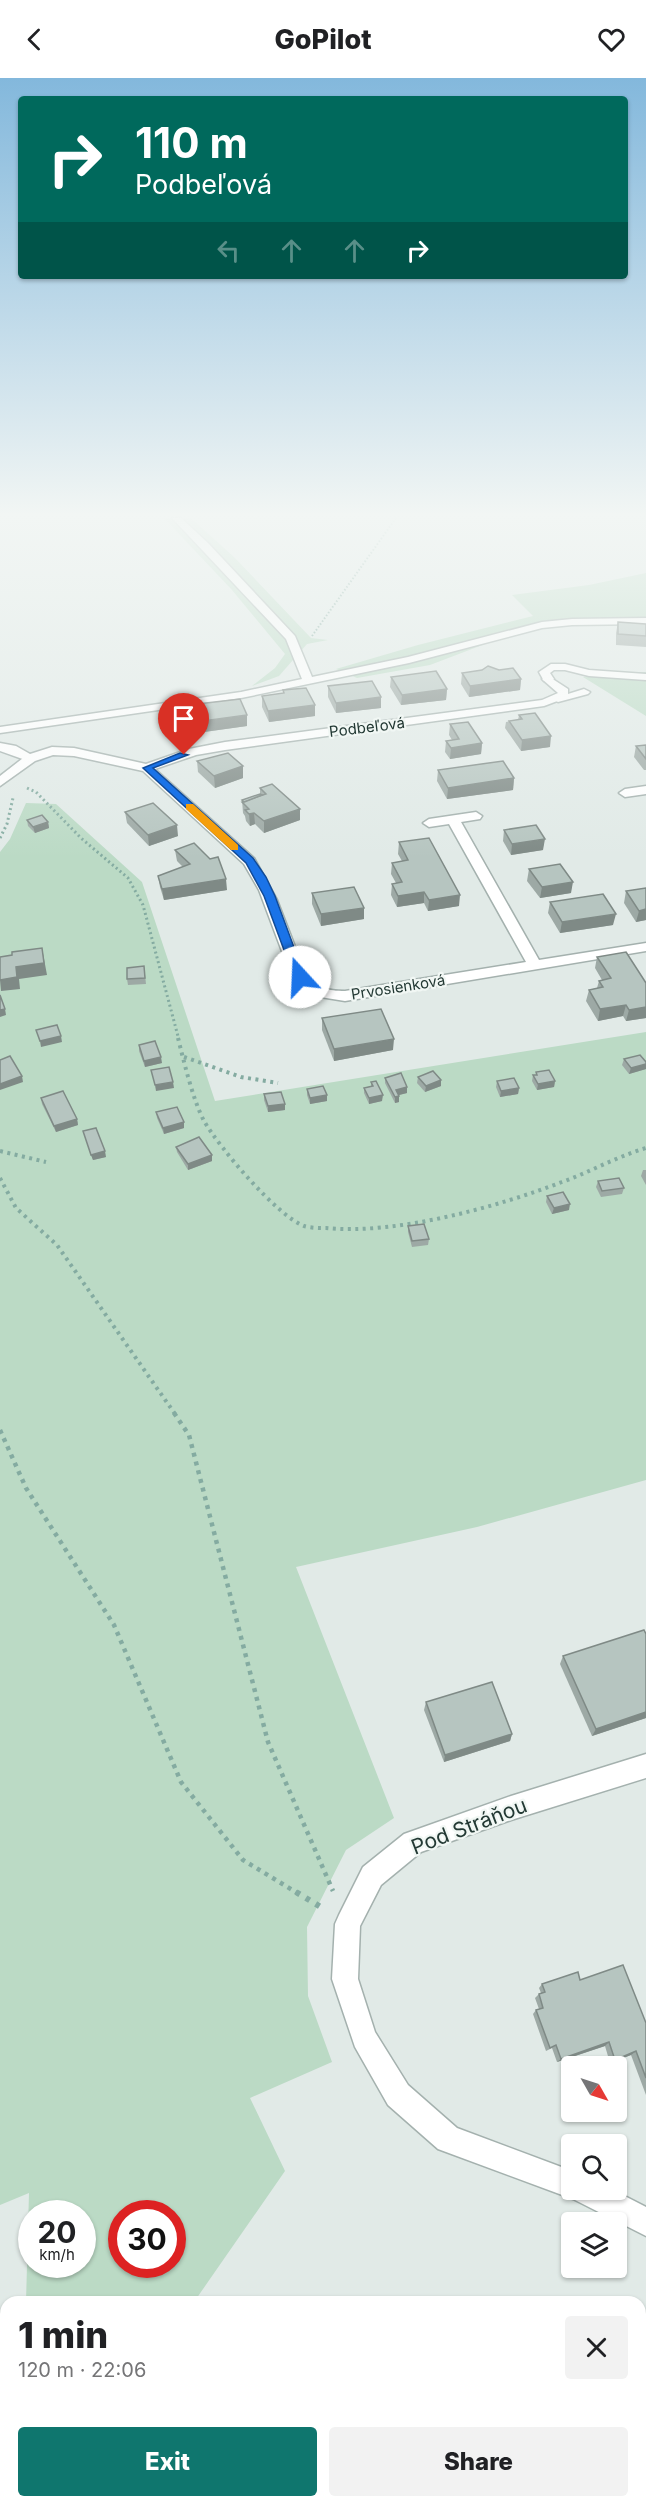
<!DOCTYPE html>
<meta charset="utf-8">
<style>
body{margin:0;font-family:Inter,sans-serif;background:#f2f2f2;color:#202124;height:100vh;display:flex;flex-direction:column;font-size:22px;white-space:nowrap}
*{box-sizing:border-box;margin:0}
p{font-size:20px;color:#757577}
.icon{flex:none;width:33px;height:33px;fill:none;stroke:currentColor;stroke-width:2;stroke-linecap:round;stroke-linejoin:round}
.map{position:relative;flex:1;overflow:hidden}
.panel{position:absolute;left:0px;top:2218px;width:646px;height:212px;display:flex;flex-direction:column;background:#fff;border-radius:18px 18px 0 0;box-shadow:0 2px 4px #0004}
.panel>*{flex:none}
.hud{position:absolute;left:18px;top:18px;width:610px;height:183px;border-radius:6px;box-shadow:0 2px 4px #0004;background:#00695c;color:#fff;overflow:hidden}
.needle{width:39px;rotate:129deg}
.tools{position:absolute;left:561px;top:1978px;display:grid;gap:12px}
.tools a{display:grid;place-items:center;width:66px;height:66px;border-radius:6px;background:#fff;box-shadow:0 2px 4px #0004;font-size:30px}
.speed{position:absolute;left:18px;top:2122px;display:flex;gap:12px;font-size:30px;font-weight:700;text-align:center}
.speed>*{display:grid;place-content:center;width:78px;height:78px;border-radius:50%;background:#fff;box-shadow:0 2px 4px #0004;line-height:1}
.speed small{font-size:15px;font-weight:400}
.speed .limit{border:9px solid #d22;background:#fff;color:#111}
.pin{position:absolute;display:grid;place-items:center;width:51px;height:51px;color:#fff;margin:-62px -26px;border-radius:50% 50% 50% 0;rotate:-45deg;box-shadow:0 0 6px #0007}
.pin .icon{rotate:45deg}
.me{position:absolute;width:66px;margin:-33px;rotate:340deg;stroke-linejoin:round;filter:drop-shadow(0 0 4px #0008)}
.turn{display:flex;align-items:center;gap:21px;height:126px;padding:0 18px;font-size:27px}
.turn .icon{width:78px;height:78px;stroke-width:2.5}
.turn b{display:block;font-size:42px;line-height:51px}
.lanes{display:flex;align-items:center;height:57px;padding:0 18px;background:#0003;justify-content:center;gap:30px;direction:ltr}
.lanes .off{opacity:.35}
.round{display:grid;place-items:center;flex:none;width:63px;height:63px;border-radius:6px;background:#f2f2f2}
.headline{display:flex;align-items:center;justify-content:space-between;height:102px;padding:0 18px}
h1{font-size:36px;font-weight:800;line-height:45px}
.button{display:flex;gap:12px;margin-top:auto;padding:12px 18px}
.button a{flex:1;height:69px;border-radius:6px;background:#0f766e;color:#fff;font-size:24px;font-weight:800;line-height:69px;text-align:center}
.button a+a{background:#f2f2f2;color:#202124}
header{display:flex;justify-content:space-between;align-items:center;height:78px;padding:0 18px;background:#fff;font-size:27px;font-weight:800}
.map>svg:first-child{display:block}
.green{fill:#bbdac5;fill-rule:evenodd}
.lines{fill:none;stroke-linecap:round;stroke-linejoin:round}
.service-casing{stroke:#a4b1ae;stroke-width:3}
.minor-casing{stroke:#a4b1ae;stroke-width:3}
.path-far4{stroke:#84aba1;stroke-width:2;stroke-dasharray:1.5 2;stroke-linecap:butt}
.path-far3{stroke:#84aba1;stroke-width:3;stroke-dasharray:2 3;stroke-linecap:butt}
.path-far2{stroke:#84aba1;stroke-width:4;stroke-dasharray:3 4.5;stroke-linecap:butt}
.path-far1{stroke:#84aba1;stroke-width:4.5;stroke-dasharray:4 5;stroke-linecap:butt}
.path{stroke:#84aba1;stroke-width:6;stroke-dasharray:4.5 7;stroke-linecap:butt}
.service{fill:#fff;fill-rule:evenodd}
.minor{fill:#fff;fill-rule:evenodd}
.wall{fill:#9da9a5}
.shaded-wall{fill:#7f8a86}
.building{fill:#b6c5c0;stroke:#7f8a86;stroke-width:1.5}
.route{fill:#1a73e8;stroke:#114b97;stroke-width:1.5}
.slow{fill:#f59e0b}
.labels{text-anchor:middle;dominant-baseline:central;stroke-width:4.5;stroke-linejoin:round;paint-order:stroke}
.far-street-label{font-size:15px;fill:#233934;stroke:#f1f7f4}
.near-street-label{font-size:21px;fill:#233934;stroke:#f1f7f4}
</style>
<header><svg class="icon" aria-label="back" viewBox="0 0 24 24"><path d="M15 5l-7 7 7 7"/></svg>GoPilot<svg class="icon" aria-label="heart" viewBox="0 0 24 24"><path d="M12 20l-8-8c-3-5 5-10 8-4 3-6 11-1 8 4z"/></svg></header>
<div class="map">
<svg width="646" height="2429" viewBox="0 0 646 2429">
<rect width="100%" height="100%" fill="#e1eae7"/>
<g class="green">
<polygon points="164,440 191,440 235,480 311,560 328,562 307,566 279,598 252,608 275,590 285,576 232,512"/>
<polygon points="646,495 646,540 589,541 519,553 430,587 357,600 336,591 418,567 533,538 512,517 589,507"/>
<polygon points="627,594 646,594 646,638 583,599"/>
<path d="M26 725 56 726 142 804 215 1023 646 954V1402L477 1449 296 1489 394 1740 346 1772 307 1849 308 1918 332 1984 250 2020 285 2093 194 2224H26L29 2115 0 2127V774L10 761ZM32 2136H82V2187H32ZM122 2136H172V2187H122Z"/>
<polygon points="55,2424 169,2424 168,2429 79,2429"/>
</g>
<g class="lines">
<defs>
<g id="service">
<polygon points="551,586 565,586 589,592 646,596 646,602 589,598 565,592 554,592 550,595 554,601 552,603 544,603 539,594"/>
<polygon points="584,611 590,614 588,616 558,624 552,621"/>
<polygon points="0,665 16,668 37,680 31,684 0,673"/>
</g>
<g id="minor">
<polygon points="172,440 181,440 208,465 295,558 312,599 408,579 542,544 572,541 646,540 646,546 572,547 542,550 409,585 241,620 0,655 0,649 241,614 302,601 286,561"/>
<path d="M548 598 568 611V619L544 628 225 672 196 677 155 691 254 780 277 822 306 897C317 910 328 913 345 913L526 884 449 746 429 749 423 745 429 741 476 734 482 738 480 741 461 744 539 882 646 865V873L345 923 314 918 297 905 289 892 259 812 244 786 143 693 74 678 53 677 35 683 0 708V698L27 677 52 669 74 670 146 686 189 671 225 664 542 622 558 615 542 601Z"/>
<polygon points="646,708 646,716 625,719 619,715 625,711"/>
<polygon points="646,1676 646,1700 511,1742 421,1774 381,1807 360,1848 358,1901 375,1954 408,2007 457,2050 572,2093 572,2112 613,2112 646,2129 646,2158 573,2121 438,2071 388,2027 355,1969 332,1901 335,1846 339,1837 363,1789 404,1756 511,1718"/>
</g>
</defs>
<use href="#service" class="service-casing"/>
<use href="#minor" class="minor-casing"/>
<polyline class="path-far4" points="312,558 396,440"/>
<g class="path-far3">
<polyline points="27,710 36,714 81,760 128,800 143,827 179,962"/>
<polyline points="0,760 7,746 13,720"/>
</g>
<g class="path-far2">
<path d="M178 960C184 984 193 1022 204 1043 219 1069 276 1137 304 1148 310 1150 320 1150 326 1150 396 1157 497 1129 562 1104 590 1094 616 1079 646 1070"/>
<polyline points="184,979 241,999 278,1005"/>
<polyline points="0,1073 46,1084"/>
<polyline points="0,1100 16,1130 57,1167 175,1336"/>
</g>
<g class="path-far1">
<polyline points="174,1335 189,1357 268,1664 333,1813"/>
<polyline points="0,1352 26,1410 114,1547 181,1704 243,1782 299,1816"/>
</g>
<polyline class="path" points="296,1814 324,1831"/>
<use href="#service" class="service"/>
<use href="#minor" class="minor"/>
</g>
<g class="wall">
<polygon points="618,544 646,546 646,569 616,567 616,555"/>
<polygon points="462,595 521,601 520,612 469,619 461,606"/>
<polygon points="391,599 447,611 446,622 401,627 390,609"/>
<polygon points="328,608 381,619 381,630 336,635 328,619"/>
<polygon points="283,612 315,627 315,638 269,644 262,629 262,618 283,615"/>
<polygon points="198,626 247,648 204,654 198,637"/>
<polygon points="519,637 550,669 521,673 505,650 506,644 518,642"/>
<polygon points="450,646 482,665 481,676 450,681 445,674 446,663 452,662 449,657"/>
<polygon points="646,667 646,692 644,692 634,679 636,668"/>
<polygon points="197,683 243,688 243,700 215,710 198,694"/>
<polygon points="438,692 514,700 513,712 447,721 437,703"/>
<polygon points="260,710 300,731 300,742 264,755 255,746 250,748 246,743 245,738 243,735 242,722 260,716"/>
<polygon points="125,734 178,758 149,768 127,745"/>
<polygon points="27,742 48,744 49,750 35,755 28,748"/>
<polygon points="504,752 543,772 511,777 503,763"/>
<polygon points="399,764 459,828 428,833 424,825 397,829 391,817 392,806 396,805 391,796 392,785 402,783 398,776"/>
<polygon points="175,772 227,812 164,822 160,809 158,798 183,789 177,783"/>
<polygon points="529,791 571,815 540,820 527,803"/>
<polygon points="646,810 646,842 636,844 624,825 626,813"/>
<polygon points="312,815 364,830 364,841 321,848 312,826"/>
<polygon points="550,824 613,847 560,855 548,835"/>
<polygon points="597,879 646,905 646,940 626,943 623,938 598,943 586,923 589,912 597,910 599,903 602,902 595,890"/>
<polygon points="144,888 146,906 128,907 127,901"/>
<polygon points="322,940 393,972 334,983 322,952"/>
<polygon points="139,967 162,985 145,989 139,973"/>
<polygon points="624,981 646,991 629,996 622,987"/>
<polygon points="536,994 555,1003 554,1009 537,1012 532,1003 533,997 536,997"/>
<polygon points="418,999 441,1008 425,1014 417,1005"/>
<polygon points="385,1000 407,1015 399,1017 399,1024 395,1025 385,1005"/>
<polygon points="497,1003 519,1010 518,1016 500,1019 496,1009"/>
<polygon points="371,1004 382,1023 369,1026 364,1015 364,1010 371,1008"/>
<polygon points="307,1011 327,1023 310,1026 307,1017"/>
<polygon points="264,1016 285,1026 285,1032 268,1034 264,1022"/>
<polygon points="41,1020 77,1041 78,1047 56,1054 42,1026"/>
<polygon points="156,1034 184,1044 184,1050 164,1056 157,1040"/>
<polygon points="83,1053 106,1079 93,1082"/>
<polygon points="176,1069 212,1077 212,1083 188,1092 177,1074"/>
<polygon points="643,1092 646,1092 646,1107 641,1098"/>
<polygon points="598,1103 624,1110 622,1116 601,1119 596,1109"/>
<polygon points="547,1118 569,1132 552,1136 546,1124"/>
<polygon points="408,1148 429,1161 428,1167 412,1169 408,1154"/>
<polygon points="646,1556 646,1640 592,1658 560,1586 563,1578"/>
<polygon points="426,1624 512,1656 510,1663 444,1684 424,1632"/>
<polygon points="580,1902 646,1945 646,2017 631,1977 610,1985 605,1968 557,1984 552,1970 546,1973 533,1936 536,1932 539,1931 535,1920 539,1916 541,1915 539,1910 542,1906"/>
<polygon points="640,2336 646,2336 646,2429 640,2424"/>
</g>
<g class="shaded-wall">
<polygon points="521,601 520,612 469,619 470,608"/>
<polygon points="447,611 446,622 401,627 402,617"/>
<polygon points="381,619 381,630 336,635 336,625"/>
<polygon points="315,627 315,638 269,644 268,633"/>
<polygon points="247,637 247,648 204,654 203,643"/>
<polygon points="551,658 550,669 521,673 522,662"/>
<polygon points="482,665 481,676 450,681 451,670"/>
<polygon points="243,688 243,700 215,710 214,698"/>
<polygon points="514,700 513,712 447,721 448,710"/>
<polygon points="300,731 300,742 264,755 264,743"/>
<polygon points="254,735 255,746 250,748 249,736"/>
<polygon points="48,744 49,750 35,755 33,749"/>
<polygon points="177,747 178,758 149,768 148,757"/>
<polygon points="545,761 543,772 511,777 512,766"/>
<polygon points="226,801 227,812 164,822 162,811"/>
<polygon points="573,804 571,815 540,820 542,809"/>
<polygon points="424,814 424,825 397,829 398,818"/>
<polygon points="460,817 459,828 428,833 429,822"/>
<polygon points="364,830 364,841 321,848 321,836"/>
<polygon points="646,831 646,842 636,844 639,833"/>
<polygon points="616,836 613,847 560,855 562,844"/>
<polygon points="42,870 47,897 19,901 20,911 1,913 0,902"/>
<polygon points="626,927 623,938 598,943 600,931"/>
<polygon points="646,929 646,940 626,943 629,932"/>
<polygon points="5,931 6,937 0,939 0,932"/>
<polygon points="61,958 62,964 41,969 40,963"/>
<polygon points="394,961 393,972 334,983 334,971"/>
<polygon points="161,979 162,985 145,989 144,983"/>
<polygon points="646,986 646,991 629,996 631,990"/>
<polygon points="22,998 23,1004 0,1012 0,1006"/>
<polygon points="441,1002 441,1008 425,1014 426,1008"/>
<polygon points="555,1003 554,1009 537,1012 538,1006"/>
<polygon points="173,1004 174,1010 156,1013 155,1007"/>
<polygon points="407,1009 407,1015 395,1018 396,1012"/>
<polygon points="519,1010 518,1016 500,1019 501,1013"/>
<polygon points="327,1017 327,1023 310,1026 310,1020"/>
<polygon points="383,1017 382,1023 369,1026 369,1020"/>
<polygon points="399,1018 399,1024 395,1025 395,1019"/>
<polygon points="285,1026 285,1032 268,1034 268,1028"/>
<polygon points="77,1041 78,1047 56,1054 54,1048"/>
<polygon points="184,1044 184,1050 164,1056 163,1050"/>
<polygon points="105,1073 106,1079 93,1082 91,1077"/>
<polygon points="212,1077 212,1083 188,1092 188,1086"/>
<polygon points="570,1126 569,1132 552,1136 554,1130"/>
<polygon points="646,1634 646,1640 592,1658 596,1651"/>
<polygon points="512,1656 510,1663 444,1684 445,1677"/>
<polygon points="609,1964 605,1968 557,1984 561,1981"/>
<polygon points="636,1973 631,1977 610,1985 615,1982"/>
</g>
<g class="building">
<polygon points="618,544 646,546 646,558 618,556"/>
<polygon points="488,588 499,592 513,590 521,601 470,608 462,595 482,592"/>
<polygon points="436,593 447,611 402,617 391,599"/>
<polygon points="372,603 381,619 336,625 328,608"/>
<polygon points="306,610 315,627 268,633 262,618 284,615 283,612"/>
<polygon points="240,621 247,637 203,643 198,626"/>
<polygon points="535,635 551,658 522,662 509,643 522,641 519,637"/>
<polygon points="468,644 482,665 451,670 446,663 459,661 450,646"/>
<polygon points="646,667 646,681 636,668"/>
<polygon points="228,675 243,688 214,698 197,683"/>
<polygon points="503,683 514,700 448,710 438,692"/>
<polygon points="272,706 300,731 264,743 254,735 249,736 245,732 249,731 242,724 266,716 260,710"/>
<polygon points="260,716 262,717 244,724 242,722"/>
<polygon points="153,725 177,747 148,757 125,734"/>
<polygon points="42,737 48,744 33,749 27,742"/>
<polygon points="536,747 545,761 512,766 504,752"/>
<polygon points="429,760 460,817 429,822 424,814 398,818 392,806 402,804 392,785 408,782 399,764"/>
<polygon points="194,765 210,781 218,779 226,801 162,811 158,798 190,786 175,772"/>
<polygon points="560,786 573,804 542,809 529,791"/>
<polygon points="354,809 364,830 321,836 312,815"/>
<polygon points="646,810 646,831 639,833 626,813"/>
<polygon points="603,816 616,836 562,844 550,824"/>
<polygon points="42,870 44,885 16,889 17,899 0,902 0,879 12,877 12,874"/>
<polygon points="626,874 646,905 646,929 629,932 626,927 600,931 589,912 603,909 599,903 611,900 597,879"/>
<polygon points="144,888 145,900 127,901 127,890"/>
<polygon points="0,917 5,931 0,932"/>
<polygon points="381,931 394,961 334,971 322,940"/>
<polygon points="57,947 61,958 40,963 36,952"/>
<polygon points="155,963 161,979 144,983 139,967"/>
<polygon points="640,977 646,984 646,986 631,990 624,981"/>
<polygon points="10,978 22,998 0,1006 0,982"/>
<polygon points="169,989 173,1004 155,1007 151,992"/>
<polygon points="549,992 555,1003 538,1006 533,997 537,997 536,994"/>
<polygon points="433,993 441,1002 426,1008 418,999"/>
<polygon points="401,995 407,1009 396,1012 399,1018 395,1019 385,1000"/>
<polygon points="514,1000 519,1010 501,1013 497,1003"/>
<polygon points="376,1003 383,1017 369,1020 364,1010 373,1008 371,1004"/>
<polygon points="323,1008 327,1017 310,1020 307,1011"/>
<polygon points="63,1013 77,1041 54,1048 41,1020"/>
<polygon points="281,1014 285,1026 268,1028 264,1016"/>
<polygon points="177,1029 184,1044 163,1050 156,1034"/>
<polygon points="96,1050 105,1073 91,1077 83,1053"/>
<polygon points="199,1059 212,1077 188,1086 176,1069"/>
<polygon points="619,1100 624,1110 602,1113 598,1103"/>
<polygon points="563,1114 570,1126 554,1130 547,1118"/>
<polygon points="424,1146 429,1161 412,1163 408,1148"/>
<polygon points="644,1552 646,1556 646,1634 596,1651 563,1578"/>
<polygon points="492,1604 512,1656 445,1677 426,1624"/>
<polygon points="623,1887 646,1945 646,2000 636,1973 615,1982 609,1964 561,1981 556,1967 550,1970 536,1932 543,1930 539,1916 545,1914 542,1906 578,1894 580,1902"/>
<polygon points="646,2339 646,2429 251,2429 251,2424 640,2424 640,2340"/>
</g>
<linearGradient id="sky" x2="0" y2="1"><stop stop-color="#83b8dc"/><stop offset="0.56" stop-color="#f2f6f4"/><stop offset="1" stop-color="#f2f6f4" stop-opacity="0"/></linearGradient>
<rect width="646" height="780" fill="url(#sky)"/>
<polygon class="route" points="180,675 188,677 153,690 253,780 266,799 275,818 305,899 303,901 300,902 294,899 264,818 246,785 143,690"/>
<polygon class="slow" points="186,726 193,726 238,767 238,772 231,772 186,731"/>
<g class="labels">
<g class="far-street-label">
<text transform="translate(367 649) rotate(-7)">Podbeľová</text>
<text transform="translate(398 909) rotate(-9)">Prvosienková</text>
</g>
<g class="near-street-label">
<text transform="translate(469 1748) rotate(-21)">Pod Stráňou</text>
</g>
</g>
</svg>
<div class="tools">
<a><svg class="needle" viewBox="-14 -14 28 28"><path d="M0-13l5 13h-10z" fill="#e53935"/><path d="M0 13l5-13h-10z" fill="#757577"/></svg></a>
<a><svg class="icon" aria-label="search" viewBox="0 0 24 24"><circle cx="10" cy="10" r="6"/><path d="M15 15l6 6"/></svg></a>
<a><svg class="icon" aria-label="layers" viewBox="0 0 24 24"><path d="M12 4l9 5-9 5-9-5zM3 14l9 5 9-5"/></svg></a>
</div>
<div class="speed"><div>20<small>km/h</small></div><div class="limit">30</div></div>
<div class="pin" style="left:184px;top:677px;background:#d93025"><svg class="icon" aria-label="arrive" viewBox="0 0 24 24"><path d="M6 21V4h12l-3 4 3 4H6"/></svg></div>
<svg class="me" style="left:300px;top:899px" viewBox="-20 -20 40 40"><circle r="19" fill="#fff"/><path d="M0-13L10 11 0 6-10 11z" fill="#1a73e8"/></svg>
<div class="hud">
<div class="turn"><svg class="icon" aria-label="right" viewBox="0 0 24 24"><path d="M7 20v-9h11M14 6l5 5-5 5"/></svg><div><b>110 m</b>Podbeľová</div></div>
<div class="lanes"><svg class="icon off" aria-label="left" viewBox="0 0 24 24"><path d="M17 20v-9H6M10 6l-5 5 5 5"/></svg><svg class="icon off" aria-label="ahead" viewBox="0 0 24 24"><path d="M12 20V5M6 11l6-6 6 6"/></svg><svg class="icon off" aria-label="ahead" viewBox="0 0 24 24"><path d="M12 20V5M6 11l6-6 6 6"/></svg><svg class="icon" aria-label="right" viewBox="0 0 24 24"><path d="M7 20v-9h11M14 6l5 5-5 5"/></svg></div>
</div>
<section class="panel">
<div class="headline"><div><h1>1 min</h1><p>120 m · 22:06</p></div><a class="round"><svg class="icon" aria-label="close" viewBox="0 0 24 24"><path d="M6 6l12 12M18 6L6 18"/></svg></a></div>
<div class="button"><a>Exit</a><a>Share</a></div>
</section>
</div>
